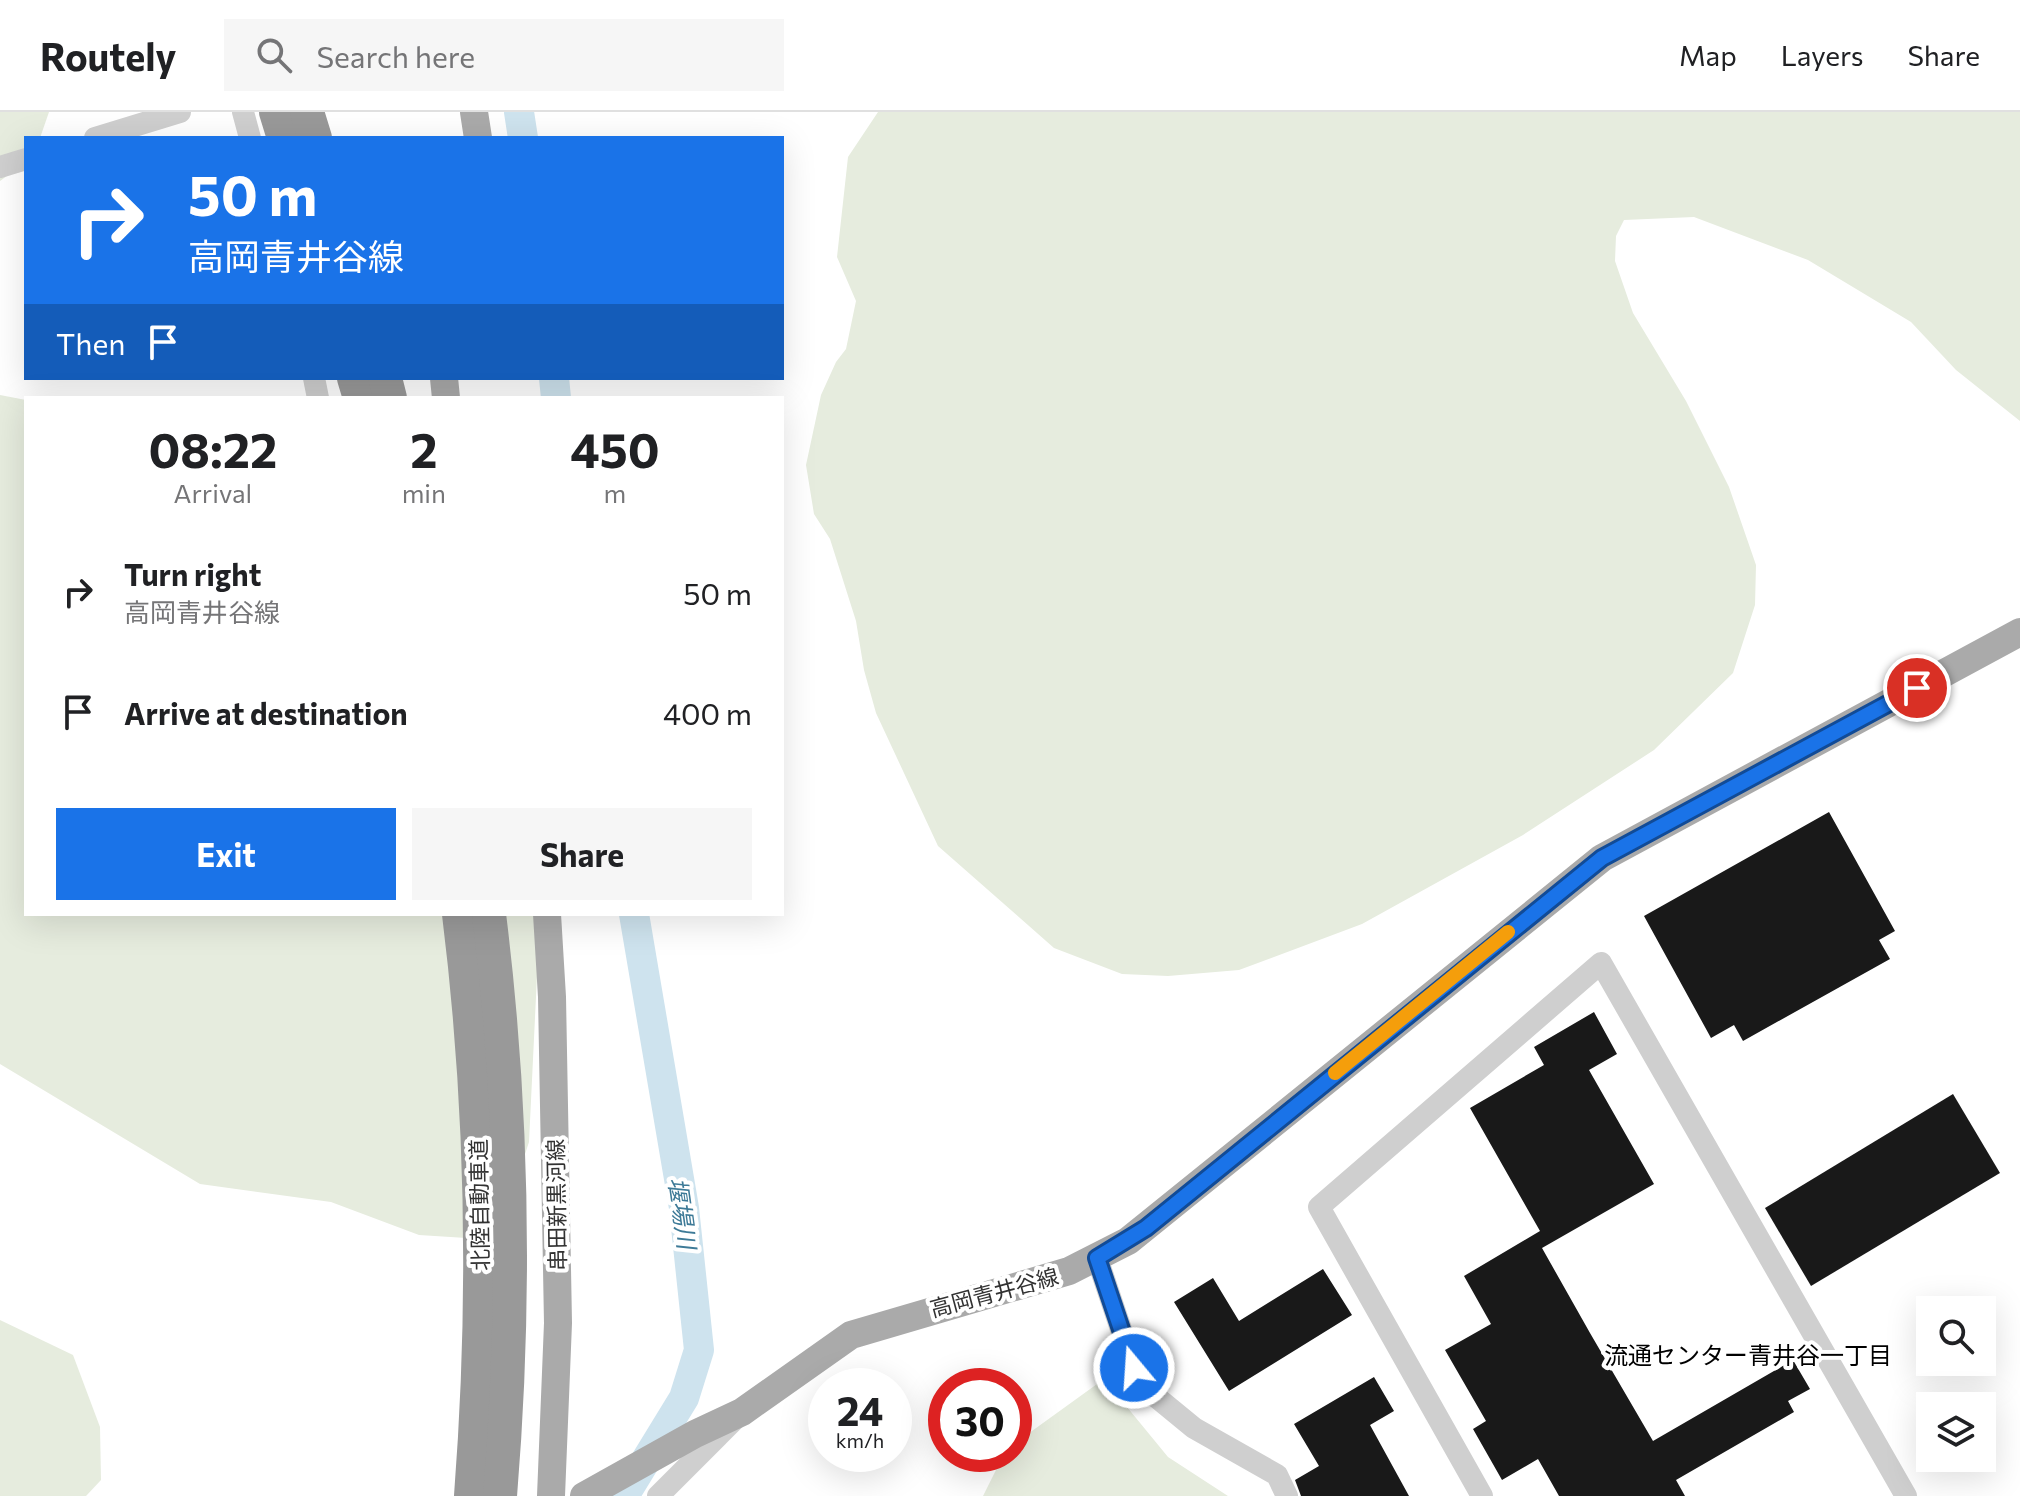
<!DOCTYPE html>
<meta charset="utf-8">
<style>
body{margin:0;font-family:Commissioner,"Noto Sans JP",sans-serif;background:#f6f6f6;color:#202124;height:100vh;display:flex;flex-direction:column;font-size:30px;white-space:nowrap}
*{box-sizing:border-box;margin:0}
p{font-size:26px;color:#757577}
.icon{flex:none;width:44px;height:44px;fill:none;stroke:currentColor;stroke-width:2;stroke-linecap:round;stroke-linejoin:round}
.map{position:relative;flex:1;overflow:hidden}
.details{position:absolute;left:24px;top:284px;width:760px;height:520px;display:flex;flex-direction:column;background:#fff;border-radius:0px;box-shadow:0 8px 32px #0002}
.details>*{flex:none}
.top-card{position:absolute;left:24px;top:24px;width:760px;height:244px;border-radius:0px;box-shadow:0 8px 32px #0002;background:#1a73e8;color:#fff;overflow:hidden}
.tools{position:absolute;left:1916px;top:1184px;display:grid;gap:16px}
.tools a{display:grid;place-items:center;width:80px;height:80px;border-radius:0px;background:#fff;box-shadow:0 8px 32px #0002;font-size:40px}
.speed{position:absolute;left:808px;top:1256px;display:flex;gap:16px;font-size:40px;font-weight:700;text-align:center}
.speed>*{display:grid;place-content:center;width:104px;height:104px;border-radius:50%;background:#fff;box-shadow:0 8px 32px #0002;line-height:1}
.speed small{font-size:20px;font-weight:400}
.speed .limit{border:12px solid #d22;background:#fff;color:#111}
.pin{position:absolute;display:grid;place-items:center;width:68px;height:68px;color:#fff;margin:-34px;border:4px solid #fff;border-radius:50%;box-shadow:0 2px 8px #0007}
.me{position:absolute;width:88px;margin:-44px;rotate:342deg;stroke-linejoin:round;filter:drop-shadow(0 0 6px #0008)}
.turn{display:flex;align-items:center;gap:28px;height:168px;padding:0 32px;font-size:36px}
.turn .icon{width:104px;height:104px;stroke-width:2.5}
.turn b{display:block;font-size:56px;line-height:68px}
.then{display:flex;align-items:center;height:76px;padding:0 32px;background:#0003;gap:16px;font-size:30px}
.eta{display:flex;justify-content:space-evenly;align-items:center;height:136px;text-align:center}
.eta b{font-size:48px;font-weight:700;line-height:56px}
.primary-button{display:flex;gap:16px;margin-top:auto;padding:16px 32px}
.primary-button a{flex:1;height:92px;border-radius:0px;background:#1a73e8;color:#fff;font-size:32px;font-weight:700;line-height:92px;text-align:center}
.primary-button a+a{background:#f6f6f6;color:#202124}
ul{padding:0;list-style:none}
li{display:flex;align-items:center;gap:24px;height:120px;padding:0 32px}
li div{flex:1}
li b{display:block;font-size:30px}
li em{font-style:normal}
header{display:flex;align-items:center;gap:48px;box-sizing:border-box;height:112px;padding:0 40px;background:#fff;border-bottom:2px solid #e0e0e0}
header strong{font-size:38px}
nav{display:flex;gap:44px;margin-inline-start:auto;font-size:28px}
.search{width:560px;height:72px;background:#f6f6f6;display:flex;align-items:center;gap:20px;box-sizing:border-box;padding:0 28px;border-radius:0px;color:#757577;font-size:30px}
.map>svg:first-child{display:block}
.green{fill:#e6ecde}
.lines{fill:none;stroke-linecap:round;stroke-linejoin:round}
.river{stroke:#cee3ee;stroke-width:30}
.building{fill:#191919}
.minor{stroke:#cfcfcf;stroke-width:22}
.major{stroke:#aaa;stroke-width:28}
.highway{stroke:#999;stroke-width:34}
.route-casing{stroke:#114b97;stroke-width:20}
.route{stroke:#1a73e8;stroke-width:14}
.slow{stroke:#f59e0b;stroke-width:14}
.labels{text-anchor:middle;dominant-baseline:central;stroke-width:8;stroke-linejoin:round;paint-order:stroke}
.street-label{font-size:22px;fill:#323232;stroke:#fff}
.water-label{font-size:24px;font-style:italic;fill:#3d7a97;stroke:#fff}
.neighbourhood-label{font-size:24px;fill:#000;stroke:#fff}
</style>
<header>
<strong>Routely</strong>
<div class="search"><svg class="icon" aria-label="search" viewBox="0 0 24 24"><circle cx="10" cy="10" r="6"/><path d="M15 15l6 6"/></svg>Search here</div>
<nav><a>Map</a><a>Layers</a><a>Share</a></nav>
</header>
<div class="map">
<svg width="2020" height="1384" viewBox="0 0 2020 1384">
<rect width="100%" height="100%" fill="#fff"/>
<g class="green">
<polygon points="0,0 49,0 40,26 26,26 26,50 0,69"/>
<polygon points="878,0 2020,0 2020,309 1956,258 1911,210 1808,148 1694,105 1624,108 1616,124 1615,149 1633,201 1686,289 1729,375 1756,453 1755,493 1733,561 1654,638 1523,723 1362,812 1239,858 1168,864 1122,862 1054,836 938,734 876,601 864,558 856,509 830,427 814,402 806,353 821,283 836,250 846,237 856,189 837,145 848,45"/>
<polygon points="0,283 26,288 26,802 540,802 529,1030 509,1091 482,1127 419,1123 331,1090 200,1072 0,952"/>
<polygon points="0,1208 73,1243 100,1315 101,1368 86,1384 0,1384"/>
<polygon points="1104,1267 1168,1345 1228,1384 983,1384 1004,1342 1014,1342 1014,1332"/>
</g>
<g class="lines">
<g class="river">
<polyline points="519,0 523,26"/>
<polyline points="554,266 556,286"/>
<polyline points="624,1384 684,1286 699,1238 684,1096 634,802"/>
</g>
</g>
<g class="building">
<polygon points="1829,700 1895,819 1879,828 1890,847 1743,929 1734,913 1711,926 1644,804"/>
<polygon points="1594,900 1617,942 1589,958 1654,1072 1542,1136 1590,1221 1653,1329 1793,1248 1810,1277 1788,1289 1794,1300 1676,1368 1685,1384 1559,1384 1538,1347 1502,1368 1473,1317 1486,1309 1445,1238 1491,1212 1464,1164 1540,1119 1470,996 1544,953 1534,935"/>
<polygon points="1953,982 2000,1061 1811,1174 1765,1096"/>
<polygon points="1323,1157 1352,1203 1229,1279 1174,1190 1213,1166 1239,1209"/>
<polygon points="1374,1265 1394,1299 1370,1313 1409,1384 1301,1384 1295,1368 1319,1354 1294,1312"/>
</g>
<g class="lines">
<g class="minor">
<polyline points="243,0 250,26"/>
<polyline points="95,26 180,0"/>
<polyline points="0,55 26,47"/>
<polyline points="314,266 318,286"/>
<polyline points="1097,1146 1134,1256 1155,1284 1194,1316 1277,1363 1287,1384"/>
<polyline points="658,1384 734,1308"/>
<polyline points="1482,1384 1319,1095 1601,851 1906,1384"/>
</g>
<g class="major">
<polyline points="474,0 478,26"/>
<polyline points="444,266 446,286"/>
<polyline points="547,802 552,885 558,1211 551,1384"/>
<polyline points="584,1384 695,1322 742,1300 851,1223 1069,1159 1128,1129 1602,746 2020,520"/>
</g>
<g class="highway">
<polyline points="276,0 284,26"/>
<polyline points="307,0 315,26"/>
<polyline points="354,266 360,286"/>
<polyline points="385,266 390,286"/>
<path d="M459 802C483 995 486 1190 471 1384"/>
<path d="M489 802C513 995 516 1190 500 1384"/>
</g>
</g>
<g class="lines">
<defs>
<polyline id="route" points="1134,1256 1097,1146 1146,1116 1602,746 1917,576"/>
</defs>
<use href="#route" class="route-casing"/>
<use href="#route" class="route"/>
<polyline class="slow" points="1335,961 1508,820"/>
</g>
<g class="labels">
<g class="street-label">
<text transform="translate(479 1093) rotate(-91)">北陸自動車道</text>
<text transform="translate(556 1093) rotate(-91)">串田新黒河線</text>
<text transform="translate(994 1180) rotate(-15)">高岡青井谷線</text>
</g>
<g class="water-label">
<text transform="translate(683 1101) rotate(82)">堰場川</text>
</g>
<g class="neighbourhood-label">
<text x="1748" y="1242">流通センター青井谷一丁目</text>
</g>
</g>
</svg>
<div class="tools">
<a><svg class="icon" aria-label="search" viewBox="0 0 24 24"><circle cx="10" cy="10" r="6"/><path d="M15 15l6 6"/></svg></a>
<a><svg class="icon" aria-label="layers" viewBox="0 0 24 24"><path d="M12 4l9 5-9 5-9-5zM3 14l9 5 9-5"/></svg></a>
</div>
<div class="speed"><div>24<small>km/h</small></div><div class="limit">30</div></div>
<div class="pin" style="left:1917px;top:576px;background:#d93025"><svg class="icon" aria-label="arrive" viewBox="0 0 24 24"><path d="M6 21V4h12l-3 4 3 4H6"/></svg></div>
<svg class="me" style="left:1134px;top:1256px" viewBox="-20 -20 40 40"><circle r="17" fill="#1a73e8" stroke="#fff" stroke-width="3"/><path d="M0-11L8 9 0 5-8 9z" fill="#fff"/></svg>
<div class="top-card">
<div class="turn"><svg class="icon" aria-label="right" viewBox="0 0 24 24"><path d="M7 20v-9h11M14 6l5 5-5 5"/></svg><div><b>50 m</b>高岡青井谷線</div></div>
<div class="then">Then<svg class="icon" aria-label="arrive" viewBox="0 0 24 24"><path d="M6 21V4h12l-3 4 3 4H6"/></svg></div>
</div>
<section class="details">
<div class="eta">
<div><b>08:22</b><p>Arrival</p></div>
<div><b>2</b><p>min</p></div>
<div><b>450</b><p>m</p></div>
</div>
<ul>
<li><svg class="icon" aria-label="right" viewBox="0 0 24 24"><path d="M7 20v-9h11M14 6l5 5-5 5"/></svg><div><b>Turn right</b><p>高岡青井谷線</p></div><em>50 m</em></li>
<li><svg class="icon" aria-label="arrive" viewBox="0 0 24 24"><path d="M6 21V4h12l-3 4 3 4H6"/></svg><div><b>Arrive at destination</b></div><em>400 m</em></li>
</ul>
<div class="primary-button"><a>Exit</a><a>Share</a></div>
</section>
</div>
